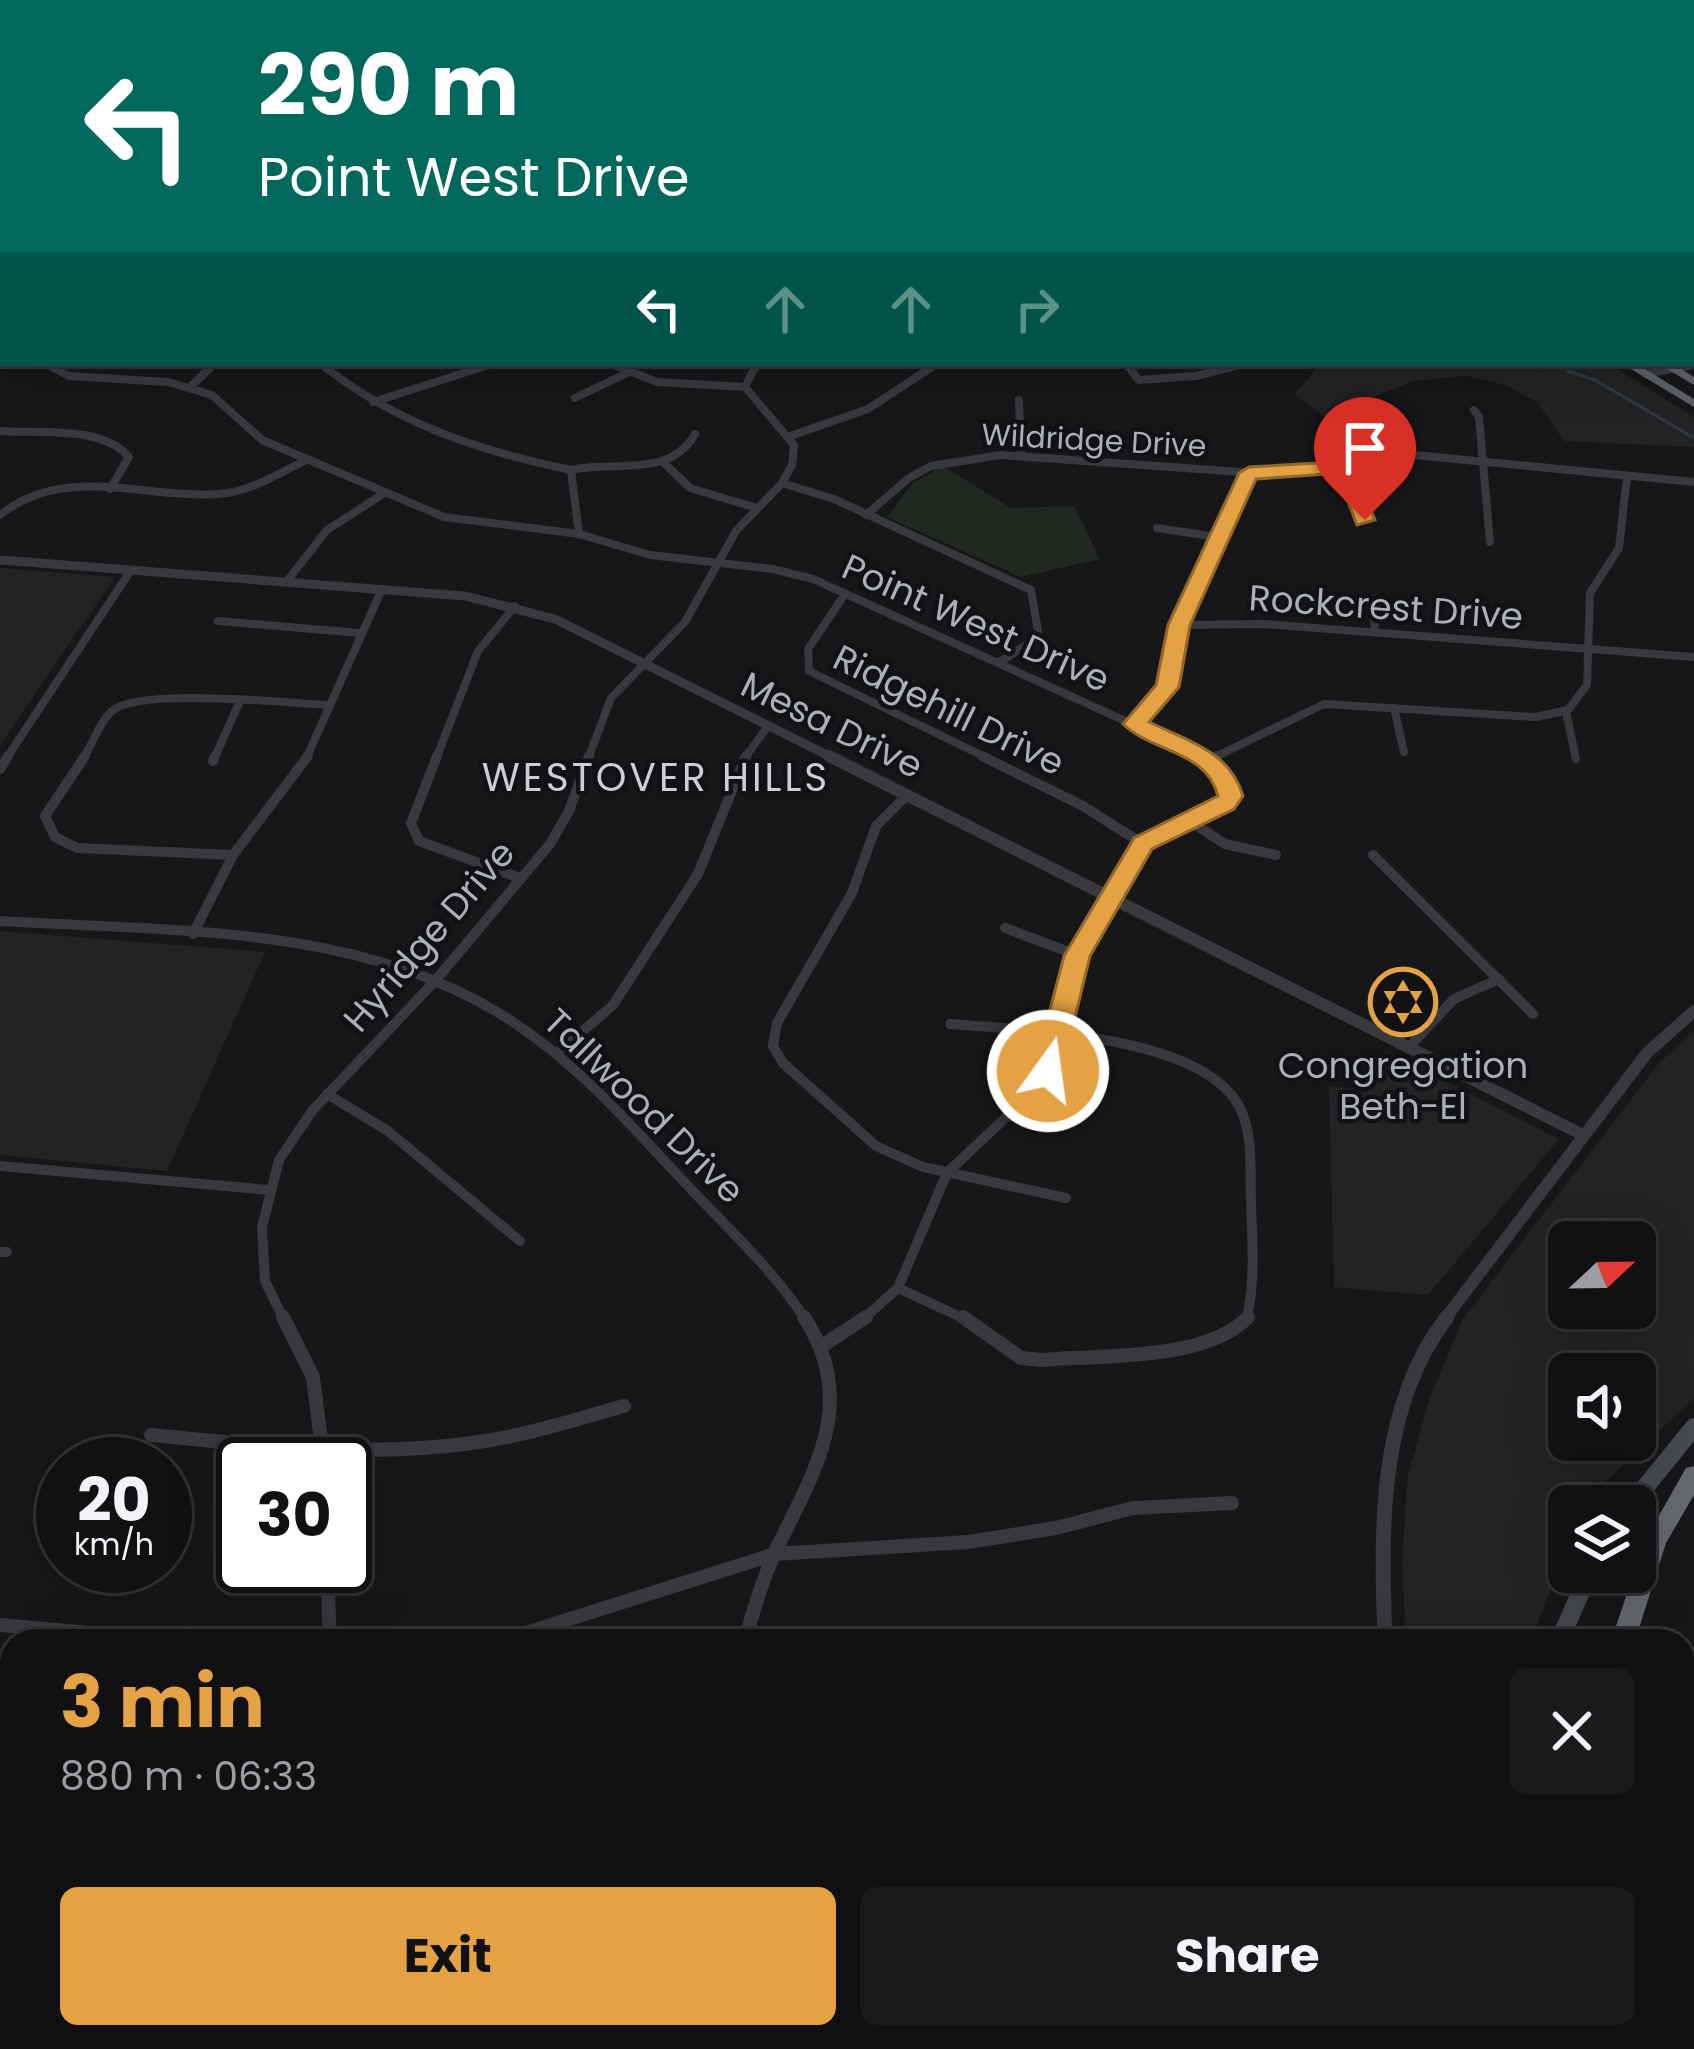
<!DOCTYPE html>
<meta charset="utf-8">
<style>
body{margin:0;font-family:Poppins,sans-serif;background:#1a1a1c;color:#f1f3f6;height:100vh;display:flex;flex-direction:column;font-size:45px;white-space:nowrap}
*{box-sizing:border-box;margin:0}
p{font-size:39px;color:#9c9da0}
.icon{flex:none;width:66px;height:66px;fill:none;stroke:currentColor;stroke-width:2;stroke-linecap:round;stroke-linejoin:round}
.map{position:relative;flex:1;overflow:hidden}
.panel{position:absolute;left:0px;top:1629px;width:1695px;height:420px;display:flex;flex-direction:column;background:#111113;border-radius:36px 36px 0 0;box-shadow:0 12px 48px #0002,0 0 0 3px #303133}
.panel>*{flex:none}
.top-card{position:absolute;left:0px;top:0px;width:1695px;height:366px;box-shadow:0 12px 48px #0002,0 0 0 3px #303133;background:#00695c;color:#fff;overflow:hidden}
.needle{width:78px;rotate:68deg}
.controls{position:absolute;left:1548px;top:1221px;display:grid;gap:24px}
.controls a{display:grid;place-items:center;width:108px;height:108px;border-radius:18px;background:#111113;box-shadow:0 12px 48px #0002,0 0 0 3px #303133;font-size:60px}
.speed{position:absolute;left:36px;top:1437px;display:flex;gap:24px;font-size:60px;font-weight:700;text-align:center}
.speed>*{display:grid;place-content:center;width:156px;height:156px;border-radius:50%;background:#111113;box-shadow:0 12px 48px #0002,0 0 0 3px #303133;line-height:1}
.speed small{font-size:30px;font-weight:400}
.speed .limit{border:6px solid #111;border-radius:18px;background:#fff;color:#111}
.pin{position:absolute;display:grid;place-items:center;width:102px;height:102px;color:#fff;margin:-123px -51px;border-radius:50% 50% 50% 0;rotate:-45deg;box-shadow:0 0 12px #0007}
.pin .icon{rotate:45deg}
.me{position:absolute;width:132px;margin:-66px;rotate:14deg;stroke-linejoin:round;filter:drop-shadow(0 0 9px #0008)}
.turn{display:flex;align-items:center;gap:42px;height:252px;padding:0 60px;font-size:54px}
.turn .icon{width:156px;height:156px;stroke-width:2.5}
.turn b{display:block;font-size:84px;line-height:102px}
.lanes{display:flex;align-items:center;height:114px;padding:0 60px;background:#0003;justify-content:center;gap:60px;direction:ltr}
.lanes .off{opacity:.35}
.round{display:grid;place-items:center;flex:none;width:126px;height:126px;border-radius:18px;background:#1a1a1c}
.overview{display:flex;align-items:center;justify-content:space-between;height:204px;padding:0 60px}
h1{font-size:72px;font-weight:700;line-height:90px;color:#e4a244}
.action{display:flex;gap:24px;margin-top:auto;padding:24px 60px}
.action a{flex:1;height:138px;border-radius:18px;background:#e4a244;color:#111;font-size:48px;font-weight:700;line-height:138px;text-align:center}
.action a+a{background:#1a1a1c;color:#f1f3f6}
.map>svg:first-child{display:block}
.built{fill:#232326;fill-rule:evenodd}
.green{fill:#212822}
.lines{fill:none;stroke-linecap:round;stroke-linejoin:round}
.stream{stroke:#30393e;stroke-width:3}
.minor-far3{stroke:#38393d;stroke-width:6}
.minor-far2{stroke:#38393d;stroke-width:8}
.minor-far1{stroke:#38393d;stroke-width:10}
.minor{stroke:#38393d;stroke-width:14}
.tertiary-far2{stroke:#38393d;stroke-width:9}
.tertiary-far1{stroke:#38393d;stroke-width:12}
.tertiary{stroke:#38393d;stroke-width:15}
.secondary-far1{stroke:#46494d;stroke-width:8}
.secondary{stroke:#46494d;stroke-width:18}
.trunk{fill:#5c6065;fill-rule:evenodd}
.motorway{fill:#65686e;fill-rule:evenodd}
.route{fill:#e4a244;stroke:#94692c;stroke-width:3}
.labels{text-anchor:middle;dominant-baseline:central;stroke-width:9;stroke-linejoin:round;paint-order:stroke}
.far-street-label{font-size:30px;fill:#aaafb8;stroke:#121214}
.street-label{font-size:36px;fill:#aaafb8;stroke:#121214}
.poi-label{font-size:36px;fill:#aaafb8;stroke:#121214}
.neighbourhood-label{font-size:39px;letter-spacing:3px;fill:#cbced4;stroke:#121214}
</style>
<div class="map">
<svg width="1694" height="2049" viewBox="0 0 1694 2049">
<rect width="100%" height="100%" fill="#171719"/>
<g class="built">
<polygon points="1321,363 1608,363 1694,417 1694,447 1564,441 1538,403 1506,385 1465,376 1413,381 1325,417 1295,394"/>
<polygon points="0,568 115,577 0,745"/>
<polygon points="0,931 265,952 167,1171 0,1155"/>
<path d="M1694 1031V1398L1603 1484 1590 1506H1569V1541L1531 1641H1406L1402 1565 1407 1479 1430 1397 1463 1319 1659 1063ZM1569 1242H1635V1308H1569ZM1569 1374H1635V1440H1569Z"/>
<polygon points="1387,1052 1559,1139 1428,1295 1334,1287 1329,1086 1352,1089"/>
<polygon points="706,2037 1069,2037 1046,2049 704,2049"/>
</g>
<polygon class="green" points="943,466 1011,508 1074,506 1100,559 1021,577 887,517 913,483"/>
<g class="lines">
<g class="stream">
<polyline points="437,3 442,0"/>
<polyline points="1623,3 1628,0"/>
<polyline points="1507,364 1513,365"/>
<polyline points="1531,367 1542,368"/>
<polyline points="1568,371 1595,380 1694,438"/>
</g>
<polyline class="minor-far3" points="1341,0 1359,0"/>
<g class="minor-far2">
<polyline points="45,363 69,376 168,382 212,395 262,440 444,517 579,534 650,555 773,569 813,579 1209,759"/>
<path d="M320 363C394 423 479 451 571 470L579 534"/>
<polyline points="609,363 657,382 745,387"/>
<polyline points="1125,363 1139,380 1196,376 1247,363"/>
<polyline points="1646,374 1694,365"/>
<polyline points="189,388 215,363"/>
<polyline points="575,398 629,372"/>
<polyline points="1019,400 1021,455"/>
<polyline points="373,402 495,363"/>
<polyline points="1474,410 1479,417 1490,542"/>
<path d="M0 431C38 434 102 425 129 457L110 489"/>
<polyline points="790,436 868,409 938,363"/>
<polyline points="663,462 690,488 757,508"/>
<polyline points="1333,468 1359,501 1365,520"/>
<path d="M571 470C614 460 670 479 695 434"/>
<polyline points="782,483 834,499 1031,590 1039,637 998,663"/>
<path d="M0 515C65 463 143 499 219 494 250 492 278 474 306 460"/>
<polyline points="866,515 909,478 931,466 1000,455 1270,474 1414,455 1694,482"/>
<polyline points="1157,528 1217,537"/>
<polyline points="287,581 327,530 383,494"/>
<polyline points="845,594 808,649 809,671 989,759"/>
<polyline points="1373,599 1375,632"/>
<polyline points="218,621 359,633"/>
<polyline points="1179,625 1264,624 1694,657"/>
<polyline points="1394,708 1404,752"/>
<polyline points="1566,712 1576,759"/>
<polyline points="1134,724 1167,687 1179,625 1249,473"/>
<polyline points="6,759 131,570"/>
<path d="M83 759C92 745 100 721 112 711 138 687 287 703 328 705"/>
<polyline points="214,759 239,703"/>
<polyline points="306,759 382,589"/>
<polyline points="436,759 478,651 515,606"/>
<polyline points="588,759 611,698 685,622 736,531 782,483 792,465 794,445 745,387 757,363"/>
<polyline points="744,759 768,726"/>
<polyline points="1211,759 1324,704 1536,717 1568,710 1587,685 1590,593 1619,548 1627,477"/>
</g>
<g class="minor-far1">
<polyline points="85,756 45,816 55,837 77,848 233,855"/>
<polyline points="437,756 411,823 419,841 520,878"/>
<polyline points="982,756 1083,806 1143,844"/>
<polyline points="1210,760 1217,756"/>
<polyline points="213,761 215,756"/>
<polyline points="0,769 8,756"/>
<polyline points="907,795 876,826 852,893 777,1023 773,1046 783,1063 876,1146 923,1167 1066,1198"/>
<polyline points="1188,820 1225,844 1276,855"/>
<polyline points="1373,855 1533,1014"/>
<path d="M0 921C163 931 352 924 497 1012 566 1053 619 1112 673 1170 718 1219 769 1264 806 1320"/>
<polyline points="1005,928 1077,955"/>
<polyline points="193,934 233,855 308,756"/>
<path d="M950 1024C1022 1030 1206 1034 1241 1110 1253 1136 1250 1172 1251 1201 1252 1238 1256 1284 1246 1320"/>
<polyline points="1409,1047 1454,999 1499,979"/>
<polyline points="557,1053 613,1005 698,874 746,756"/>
<polyline points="327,1094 388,1131 520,1241"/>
<polyline points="0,1166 269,1190"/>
<polyline points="0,1252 7,1252"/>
<polyline points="898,1288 967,1320"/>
<polyline points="284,1320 265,1281 262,1227 279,1160 312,1111 435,981 550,844 569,811 589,756"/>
<polyline points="862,1320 898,1288 947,1173 1040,1085 1048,1071 1077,955 1143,844 1226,803 1231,789 1202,756"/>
</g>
<g class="minor">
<polyline points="283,1317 313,1377 324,1464"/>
<path d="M963 1317 1021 1358 1042 1360C1100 1355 1207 1361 1248 1317"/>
<polyline points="822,1346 866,1317"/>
<path d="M151 1435C258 1445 365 1458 472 1443 524 1436 574 1420 624 1406"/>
<polyline points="327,1566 330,1641"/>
<polyline points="0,1625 180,1641"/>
<polyline points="500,1641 775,1554 968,1542 1056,1528 1133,1508 1232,1503"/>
<path d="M745 1641C753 1611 762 1581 775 1552 814 1471 860 1403 804 1317"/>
<polyline points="0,1876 12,1876"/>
<polyline points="165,2049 174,2037"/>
<polyline points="678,2049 680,2037"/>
<polyline points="1120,2049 1152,2037"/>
</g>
<polyline class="tertiary-far2" points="0,560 465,596 555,619 835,759"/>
<g class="tertiary-far1">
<polyline points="829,756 1583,1135"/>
<polyline points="1444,1320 1647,1053 1694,1011"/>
</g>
<g class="tertiary">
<path d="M1385 1641C1381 1532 1377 1408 1447 1317"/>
<polyline points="1394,2049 1395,2037"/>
</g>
<polyline class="secondary-far1" points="183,3 199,0"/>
<g class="secondary">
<polyline points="1630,1506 1694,1427"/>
<polyline points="1559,1641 1590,1572"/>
<polyline points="1464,2049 1467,2037"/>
</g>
<g class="trunk">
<polygon points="1106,0 1115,0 1118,3 1109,3"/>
<polygon points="1130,0 1140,0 1143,3 1133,3"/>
<rect x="1692" y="352" width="2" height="6"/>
<polygon points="1621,363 1635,363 1694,399 1694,407"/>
<polygon points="1657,363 1671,363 1694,377 1694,385"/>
</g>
<g class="motorway">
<polygon points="1694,1466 1694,1495 1666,1543 1635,1641 1611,1641 1645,1540 1686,1468"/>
<polygon points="1694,1685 1694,1727 1691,1733 1683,1736 1683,1694 1686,1688"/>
<polygon points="1694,1955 1692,2049 1666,2049 1668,2037 1683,2037 1683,1963 1685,1959"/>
<polygon points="1592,2037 1618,2037 1616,2049 1590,2049"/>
</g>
</g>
<path class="route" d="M1333 462C1354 472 1368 499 1375 520L1357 525 1348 502 1327 474 1256 479 1190 625 1179 687 1149 722C1188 741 1230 751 1243 796L1234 809 1152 849 1090 956 1062 1071 1048 1081 1038 1078 1034 1071 1064 956 1134 838 1218 796C1206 750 1153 753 1123 724L1156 685 1168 625 1239 473 1249 467Z"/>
<defs>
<symbol id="synagogue-ring" viewBox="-11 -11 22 22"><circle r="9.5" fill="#121214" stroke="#e4a244" stroke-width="1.5"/><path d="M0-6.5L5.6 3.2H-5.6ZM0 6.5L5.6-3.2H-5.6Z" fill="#e4a244"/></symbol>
</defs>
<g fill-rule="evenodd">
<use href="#synagogue-ring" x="1365" y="964" width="76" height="76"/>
</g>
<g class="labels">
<g class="far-street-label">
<text transform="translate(1094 440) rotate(3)">Wildridge Drive</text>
</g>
<g class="street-label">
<text transform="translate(1386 607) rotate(4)">Rockcrest Drive</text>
<text transform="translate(976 623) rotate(24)">Point West Drive</text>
<text transform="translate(949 710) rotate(26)">Ridgehill Drive</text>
<text transform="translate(832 725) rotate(26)">Mesa Drive</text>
<text transform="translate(429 936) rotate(-49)">Hyridge Drive</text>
<text transform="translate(644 1106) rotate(44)">Tallwood Drive</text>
</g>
<g class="poi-label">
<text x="1403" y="1065">Congregation<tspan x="1403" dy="41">Beth-El</tspan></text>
</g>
<g class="neighbourhood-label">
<text x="656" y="777">WESTOVER HILLS</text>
</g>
</g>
</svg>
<div class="controls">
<a><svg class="needle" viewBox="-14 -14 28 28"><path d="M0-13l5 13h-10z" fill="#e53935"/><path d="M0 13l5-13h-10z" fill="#9c9da0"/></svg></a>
<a><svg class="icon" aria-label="sound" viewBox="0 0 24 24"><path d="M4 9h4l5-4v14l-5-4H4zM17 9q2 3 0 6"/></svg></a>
<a><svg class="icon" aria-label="layers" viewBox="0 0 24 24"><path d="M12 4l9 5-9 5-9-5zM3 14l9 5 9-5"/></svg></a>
</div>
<div class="speed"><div>20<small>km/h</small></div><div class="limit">30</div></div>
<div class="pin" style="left:1365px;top:520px;background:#d93025"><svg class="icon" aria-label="arrive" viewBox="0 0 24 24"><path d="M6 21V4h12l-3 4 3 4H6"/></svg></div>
<svg class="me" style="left:1048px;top:1071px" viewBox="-20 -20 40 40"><circle r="17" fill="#e4a244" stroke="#fff" stroke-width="3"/><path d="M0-11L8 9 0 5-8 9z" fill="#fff"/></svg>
<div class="top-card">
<div class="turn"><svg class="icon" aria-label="left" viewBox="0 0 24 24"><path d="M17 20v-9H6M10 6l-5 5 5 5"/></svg><div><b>290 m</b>Point West Drive</div></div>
<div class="lanes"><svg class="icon" aria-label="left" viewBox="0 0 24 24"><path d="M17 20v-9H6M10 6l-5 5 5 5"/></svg><svg class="icon off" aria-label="ahead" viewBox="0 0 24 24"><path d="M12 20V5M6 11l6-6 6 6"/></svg><svg class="icon off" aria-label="ahead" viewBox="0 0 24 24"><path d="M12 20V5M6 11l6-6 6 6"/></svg><svg class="icon off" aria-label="right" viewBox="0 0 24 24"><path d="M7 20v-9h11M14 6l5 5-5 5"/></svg></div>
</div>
<section class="panel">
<div class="overview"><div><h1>3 min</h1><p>880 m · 06:33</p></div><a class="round"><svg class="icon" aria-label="close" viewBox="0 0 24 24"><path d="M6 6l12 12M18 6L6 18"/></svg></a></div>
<div class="action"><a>Exit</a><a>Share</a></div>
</section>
</div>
